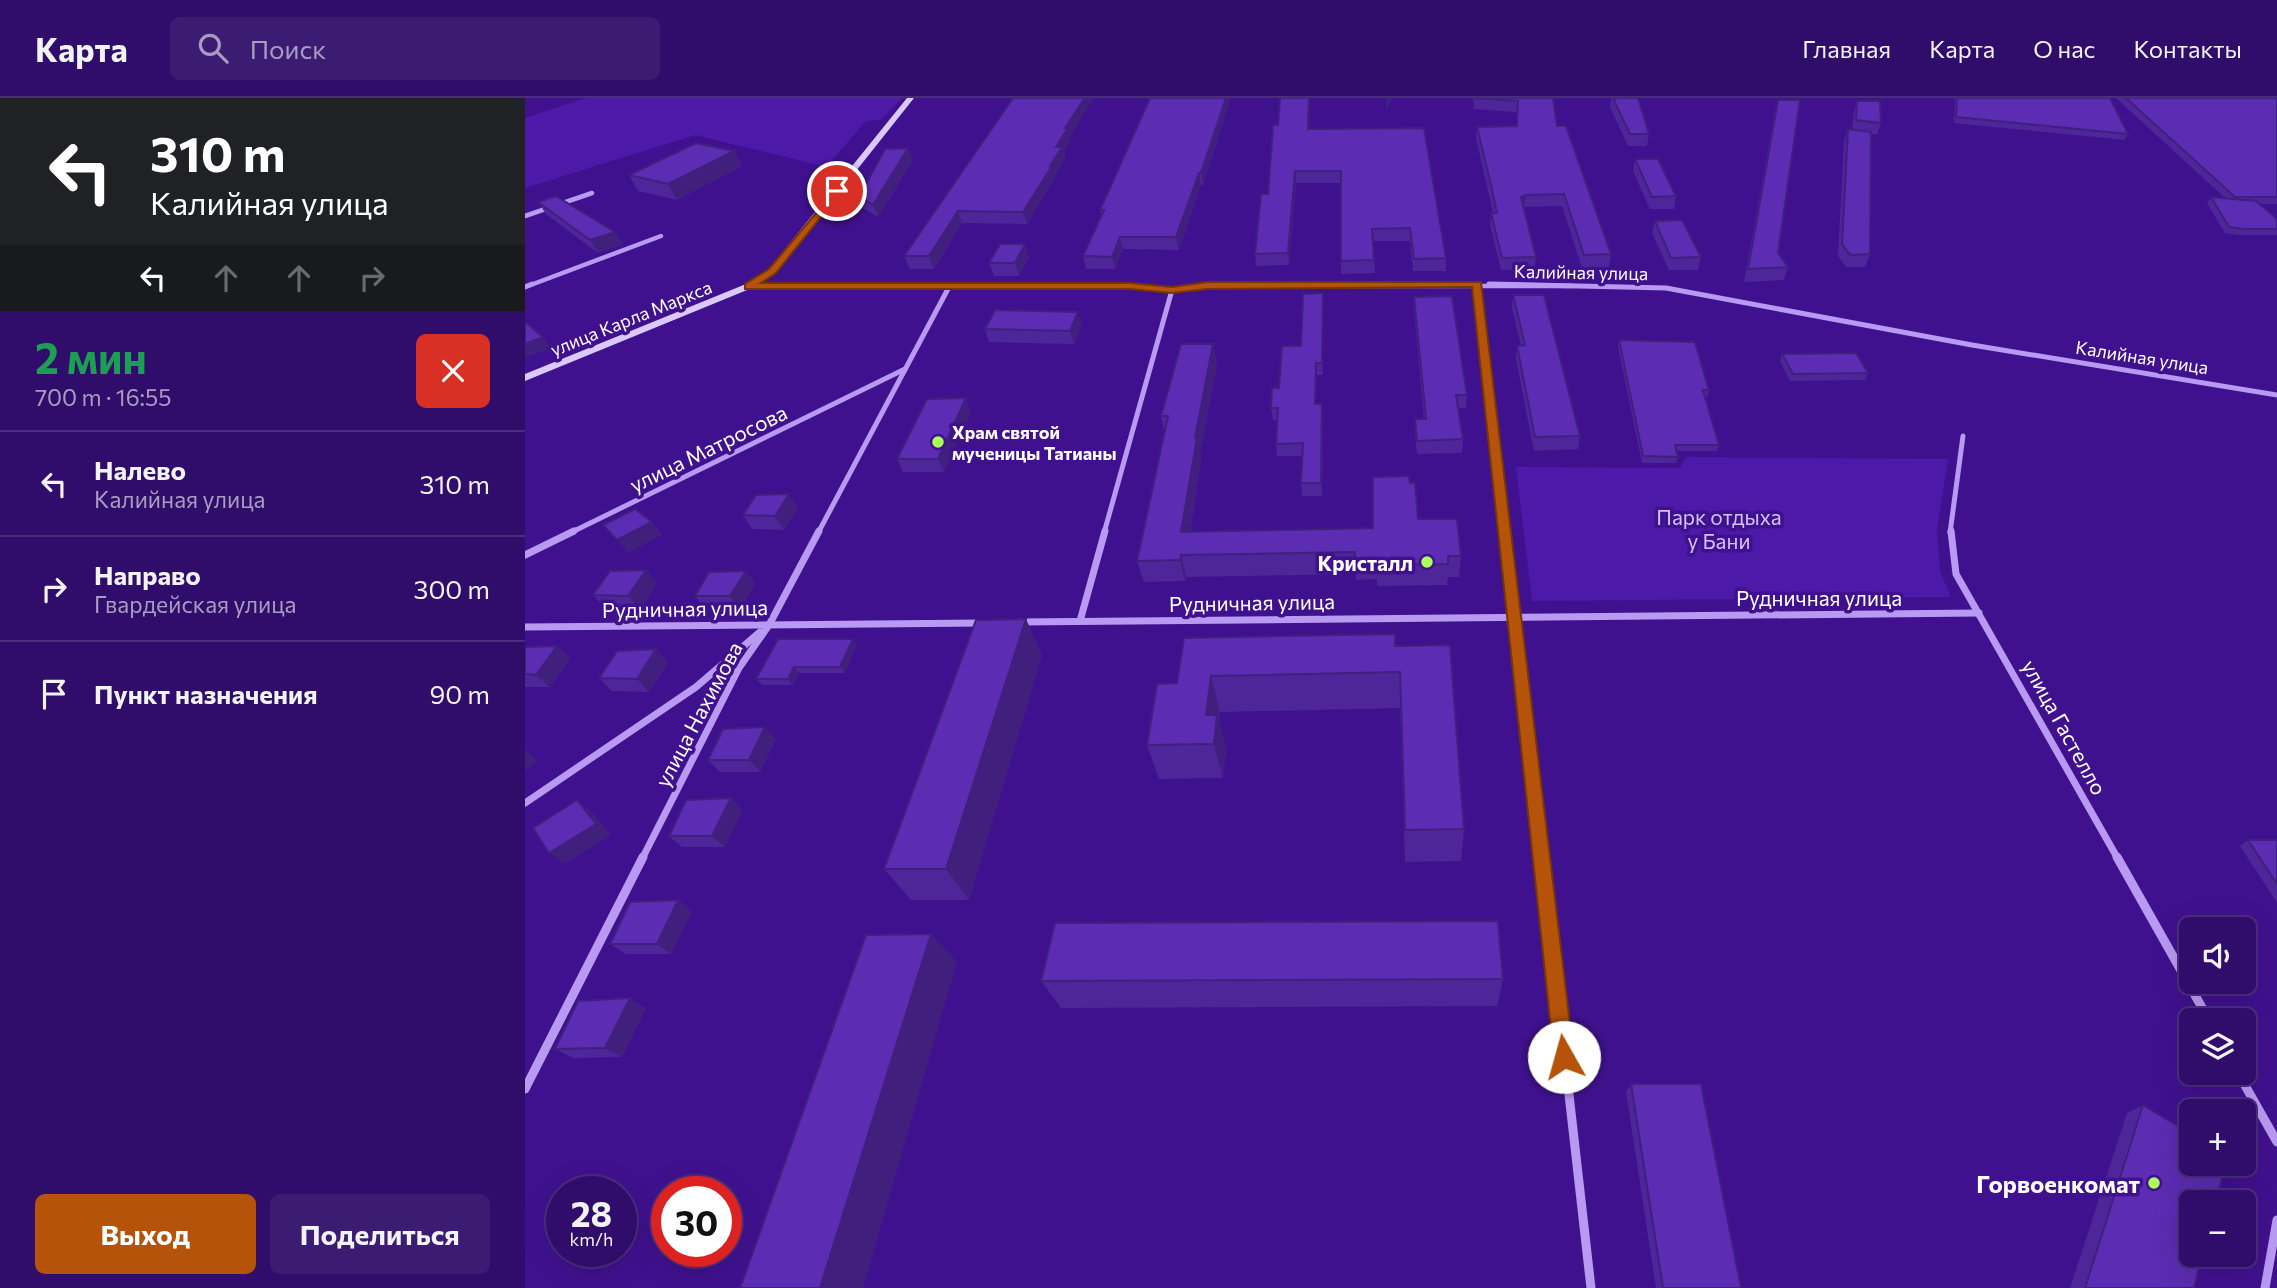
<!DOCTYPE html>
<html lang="ru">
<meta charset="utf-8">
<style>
body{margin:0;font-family:Commissioner,sans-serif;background:#3c1b72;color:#f1f3f6;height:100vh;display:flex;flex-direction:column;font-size:26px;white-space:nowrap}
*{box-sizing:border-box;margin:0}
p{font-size:23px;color:#a89cc1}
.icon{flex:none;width:38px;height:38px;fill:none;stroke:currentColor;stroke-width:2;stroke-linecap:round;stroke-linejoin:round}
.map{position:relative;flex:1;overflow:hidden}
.sheet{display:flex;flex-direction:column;background:#300d6a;width:525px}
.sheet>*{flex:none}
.top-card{background:#202124;color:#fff;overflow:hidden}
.buttons{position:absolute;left:1654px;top:819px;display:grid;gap:14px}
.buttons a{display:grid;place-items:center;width:77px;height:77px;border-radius:10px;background:#300d6a;box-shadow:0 7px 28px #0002,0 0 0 2px #4b2d7e;font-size:35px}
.speed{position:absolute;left:21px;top:1078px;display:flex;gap:14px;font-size:35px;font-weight:700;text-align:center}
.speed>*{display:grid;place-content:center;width:91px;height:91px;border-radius:50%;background:#300d6a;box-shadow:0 7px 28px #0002,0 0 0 2px #4b2d7e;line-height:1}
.speed small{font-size:18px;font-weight:400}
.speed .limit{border:10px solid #d22;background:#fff;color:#111}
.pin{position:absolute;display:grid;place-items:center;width:60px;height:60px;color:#fff;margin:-30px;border:4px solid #fff;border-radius:50%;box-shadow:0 2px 7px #0007}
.me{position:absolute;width:77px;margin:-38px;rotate:353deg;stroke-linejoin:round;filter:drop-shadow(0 0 5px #0008)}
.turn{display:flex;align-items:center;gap:24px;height:147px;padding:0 35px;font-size:32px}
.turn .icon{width:91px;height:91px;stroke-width:2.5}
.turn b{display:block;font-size:49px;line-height:60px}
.lanes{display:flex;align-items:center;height:66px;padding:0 35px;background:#0003;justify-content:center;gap:35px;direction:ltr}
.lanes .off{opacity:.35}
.round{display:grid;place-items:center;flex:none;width:74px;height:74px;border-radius:10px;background:#3c1b72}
.head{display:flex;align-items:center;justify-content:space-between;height:119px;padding:0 35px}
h1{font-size:42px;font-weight:700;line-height:52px;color:#1e9e55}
.button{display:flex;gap:14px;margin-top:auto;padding:14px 35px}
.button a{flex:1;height:80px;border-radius:10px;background:#b45309;color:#fff;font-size:28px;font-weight:700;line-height:80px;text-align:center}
.button a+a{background:#3c1b72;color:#f1f3f6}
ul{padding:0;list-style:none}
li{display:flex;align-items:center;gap:21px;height:105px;padding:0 35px;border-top:2px solid #4b2d7e}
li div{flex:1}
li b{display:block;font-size:26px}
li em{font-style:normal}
header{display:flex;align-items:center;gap:42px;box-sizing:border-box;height:98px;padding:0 35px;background:#300d6a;border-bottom:2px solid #4b2d7e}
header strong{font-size:33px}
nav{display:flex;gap:38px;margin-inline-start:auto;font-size:24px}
.search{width:490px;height:63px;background:#3c1b72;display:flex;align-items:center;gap:18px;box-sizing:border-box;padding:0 24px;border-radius:10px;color:#a89cc1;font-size:26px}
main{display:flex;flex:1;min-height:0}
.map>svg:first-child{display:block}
.green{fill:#4c19a8}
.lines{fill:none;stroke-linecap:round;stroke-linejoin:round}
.minor-far3{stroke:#b99af2;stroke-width:4.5}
.minor-far2{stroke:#b99af2;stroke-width:5}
.minor-far1{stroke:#b99af2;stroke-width:7}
.minor{stroke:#b99af2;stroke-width:9}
.secondary{fill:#dcc9fc;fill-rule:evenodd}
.wall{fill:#4f2699}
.shaded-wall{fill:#401f7d}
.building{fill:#5c2cb2;stroke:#401f7d;stroke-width:2}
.route{fill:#b45309;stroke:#753606;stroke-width:2}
.poi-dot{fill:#aaff5b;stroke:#40118e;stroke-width:2.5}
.labels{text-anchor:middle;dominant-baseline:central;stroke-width:7;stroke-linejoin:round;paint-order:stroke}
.far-street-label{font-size:18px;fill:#fff;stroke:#40118e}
.far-poi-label{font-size:18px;font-weight:bold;fill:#fff;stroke:#40118e;text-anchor:start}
.street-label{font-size:21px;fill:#fff;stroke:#40118e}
.park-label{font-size:21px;fill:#d6c1fd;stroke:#40118e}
.poi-label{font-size:21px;font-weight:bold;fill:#fff;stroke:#40118e;text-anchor:end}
.near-poi-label{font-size:24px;font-weight:bold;fill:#fff;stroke:#40118e;text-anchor:end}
</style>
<header>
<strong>Карта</strong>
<div class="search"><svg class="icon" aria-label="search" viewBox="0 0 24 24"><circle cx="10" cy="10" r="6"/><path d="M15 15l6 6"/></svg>Поиск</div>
<nav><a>Главная</a><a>Карта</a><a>О нас</a><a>Контакты</a></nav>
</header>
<main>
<section class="sheet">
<div class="top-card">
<div class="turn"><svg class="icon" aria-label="left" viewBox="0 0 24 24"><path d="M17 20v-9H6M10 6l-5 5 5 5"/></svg><div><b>310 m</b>Калийная улица</div></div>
<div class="lanes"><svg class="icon" aria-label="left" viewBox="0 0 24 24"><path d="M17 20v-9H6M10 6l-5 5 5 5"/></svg><svg class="icon off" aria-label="ahead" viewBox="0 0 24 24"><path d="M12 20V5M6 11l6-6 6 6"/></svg><svg class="icon off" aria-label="ahead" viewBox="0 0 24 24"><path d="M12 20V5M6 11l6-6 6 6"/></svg><svg class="icon off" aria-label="right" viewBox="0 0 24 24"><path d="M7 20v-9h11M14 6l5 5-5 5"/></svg></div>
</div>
<div class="head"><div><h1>2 мин</h1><p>700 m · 16:55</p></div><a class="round" style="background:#d93025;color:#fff"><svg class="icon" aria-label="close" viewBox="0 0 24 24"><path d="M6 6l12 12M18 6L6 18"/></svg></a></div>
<ul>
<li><svg class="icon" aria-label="left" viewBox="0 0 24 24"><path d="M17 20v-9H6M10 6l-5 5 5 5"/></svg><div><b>Налево</b><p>Калийная улица</p></div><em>310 m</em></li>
<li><svg class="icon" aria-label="right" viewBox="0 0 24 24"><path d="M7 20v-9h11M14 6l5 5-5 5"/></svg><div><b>Направо</b><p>Гвардейская улица</p></div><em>300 m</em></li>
<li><svg class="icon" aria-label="arrive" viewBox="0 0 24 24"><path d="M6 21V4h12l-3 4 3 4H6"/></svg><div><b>Пункт назначения</b></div><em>90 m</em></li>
</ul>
<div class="button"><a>Выход</a><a>Поделиться</a></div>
</section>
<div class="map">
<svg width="1752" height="1190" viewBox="0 0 1752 1190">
<rect width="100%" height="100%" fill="#40118e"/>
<g class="green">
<polygon points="60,0 377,0 356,22 341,23 301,69 170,37 0,90 0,20"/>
<polygon points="1161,359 1423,361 1412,432 1415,473 1426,499 1007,503 991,369 1155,370"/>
</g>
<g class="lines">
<g class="minor-far3">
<polyline points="0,118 67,95"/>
<polyline points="3,188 136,138"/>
<polyline points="224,188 605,188"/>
<polyline points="682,188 1047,188"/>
</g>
<g class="minor-far2">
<polyline points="952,186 980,435"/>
<polyline points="964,186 1141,190 1447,247 1752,297"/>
<polyline points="224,188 605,188 647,192 682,188 917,186"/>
<polyline points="0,189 7,186"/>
<polyline points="45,435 380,271"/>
<polyline points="293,435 424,189"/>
<polyline points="579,435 647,192"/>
<polyline points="1425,435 1438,338"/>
</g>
<g class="minor-far1">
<polyline points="980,433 1017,761"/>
<polyline points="1426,433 1431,476 1593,761"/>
<polyline points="0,457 49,433"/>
<polyline points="555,523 580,433"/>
<polyline points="494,524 1454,515"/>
<polyline points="0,529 458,525"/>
<polyline points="0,705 171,589 235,534"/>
<polyline points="117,761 214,570 244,527 294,433"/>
</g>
<g class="minor">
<polyline points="1017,759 1066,1190"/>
<polyline points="1592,759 1684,922"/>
<polyline points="1713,975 1752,1044"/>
<polyline points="0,991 118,759"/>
<polyline points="1740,1190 1752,1122"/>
</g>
<polygon class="secondary" points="382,0 389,0 250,175 227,190 0,283 0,276 221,186 244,171"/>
</g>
<g class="wall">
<polygon points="488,0 545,38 546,41 539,53 540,61 530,78 530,80 502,126 437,125 409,171 385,171 379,158"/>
<polygon points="625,0 706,0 678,87 676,87 654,152 598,151 590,171 561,171 558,158 576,118 575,112"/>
<polygon points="785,0 784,31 921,160 921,173 888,173 885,143 848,143 850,175 816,176 816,85 771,85 764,167 731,168 730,156 743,96 753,27"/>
<polygon points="948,0 1028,0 1032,28 1086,156 1084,169 1057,170 1037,108 999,109 1011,159 1009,171 976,172 965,127 966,115 968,115 951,40 952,29 992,28 992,14 949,11"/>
<polygon points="1086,0 1113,0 1124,36 1122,48 1103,48 1085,9"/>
<polygon points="1430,0 1585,0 1603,36 1599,42 1429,25"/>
<polygon points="1591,0 1752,0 1752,106 1734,106 1752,121 1752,137 1715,137 1700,135 1682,105 1686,99 1700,100"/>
<polygon points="1253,2 1253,155 1263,169 1259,182 1219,184 1250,13"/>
<polygon points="1332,3 1356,25 1352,36 1346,36 1345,156 1340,169 1321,169 1313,158 1319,43 1323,31 1327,32 1329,14"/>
<polygon points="383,50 388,62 353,119 339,111 334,99"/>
<polygon points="209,53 217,68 152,102 113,93 104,77"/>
<polygon points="1110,61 1151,98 1149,111 1125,111 1108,73"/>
<polygon points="13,104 98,146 73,155 21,116"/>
<polygon points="1130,123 1176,159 1173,172 1144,172 1127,135"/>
<polygon points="504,159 494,178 469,178 464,165"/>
<polygon points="798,195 798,277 792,277 791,306 798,319 797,398 777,398 776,385 777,358 752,358 751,346 752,322 748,322 746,310 754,290 776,248"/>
<polygon points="988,197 1055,338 1053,351 1009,353 991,261 992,248 996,248 987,210"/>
<polygon points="889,199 942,297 941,310 933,310 938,341 937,355 892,356 890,335 890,321 899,321 889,212"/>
<polygon points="557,227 549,246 464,244 460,231"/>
<polygon points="1094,242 1184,292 1182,299 1180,299 1194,347 1192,353 1151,353 1153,359 1151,365 1117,365 1093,249"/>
<polygon points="688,246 692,267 675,356 676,362 665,434 848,430 885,385 893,421 936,458 934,479 923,479 922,487 852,488 852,481 831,482 831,476 661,479 660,483 619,484 612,463 639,334 636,318"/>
<polygon points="1257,256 1343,275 1340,282 1265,283 1255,263"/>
<polygon points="446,314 419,374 378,374 372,361"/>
<polygon points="273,410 259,432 227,431 218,417"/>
<polygon points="121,472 132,485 115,511 81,510 68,497"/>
<polygon points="221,473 230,486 215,512 181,511 170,498"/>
<polygon points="659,540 870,548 939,731 936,763 880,764 875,610 695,614 694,623 701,652 698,680 634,681 622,647 652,585"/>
<polygon points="328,541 332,547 320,575 274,575 268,587 237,587 231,581"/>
<polygon points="32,548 45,560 25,589 0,589 0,549"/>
<polygon points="517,557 444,802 386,802 359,771"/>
<polygon points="143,564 124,594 87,593 74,580"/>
<polygon points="251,641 235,674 195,674 183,662"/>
<polygon points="206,700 217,712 200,749 157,749 144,738"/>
<polygon points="1723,742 1752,742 1752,805 1715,748"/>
<polygon points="153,802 167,813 146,856 101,856 85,846"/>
<polygon points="978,881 972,908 536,910 516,883"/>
<polygon points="121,910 97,959 48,960 30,951"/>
<polygon points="1106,986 1216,1190 1131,1190 1101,994"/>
<polygon points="1618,1007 1669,1190 1545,1190 1602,1015"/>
</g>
<g class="shaded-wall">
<polygon points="560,0 569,0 545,38 546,41 539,53 540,61 530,78 530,80 502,126 498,114 525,68 531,49 540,30"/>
<polygon points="701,0 706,0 678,87 676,75"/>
<polygon points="784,0 785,0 784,42 783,31"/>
<polygon points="862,0 868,0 861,13 861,2"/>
<polygon points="383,50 388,62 353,119 348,107"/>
<polygon points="209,53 217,68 152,102 143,86"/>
<polygon points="770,73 771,85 764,167 763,155"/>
<polygon points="674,75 676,87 654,152 651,139"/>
<polygon points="1001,97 999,109 995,111 996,99"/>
<polygon points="433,113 437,125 409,171 404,158"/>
<polygon points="90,134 98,146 73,155 65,142"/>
<polygon points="595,139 598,151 590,171 587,159"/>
<polygon points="500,146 504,159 494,178 490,165"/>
<polygon points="798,195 798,277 797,265"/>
<polygon points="553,214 557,227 549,246 545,233"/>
<polygon points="18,239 26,250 0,260 0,246"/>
<polygon points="688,246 692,267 675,356 676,362 661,455 656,434 670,340"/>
<polygon points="791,265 792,277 791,319 790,306"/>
<polygon points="441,300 446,314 419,374 413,361"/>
<polygon points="797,306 798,319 797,398 796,385"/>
<polygon points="264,396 273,410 259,432 250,418"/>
<polygon points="127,424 137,437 103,455 92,442"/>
<polygon points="656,457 661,479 660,483 655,462"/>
<polygon points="121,472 132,485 115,511 103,498"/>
<polygon points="221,473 230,486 215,512 205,498"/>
<polygon points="501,521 517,557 444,802 421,771"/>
<polygon points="328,541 332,547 320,575 315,569"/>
<polygon points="32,548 45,560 25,589 11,577"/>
<polygon points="131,551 143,564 124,594 112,581"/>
<polygon points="269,569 274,575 268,587 263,581"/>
<polygon points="686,578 695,614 694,623 701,652 698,680 681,617"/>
<polygon points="240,629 251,641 235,674 224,662"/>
<polygon points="0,651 13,664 0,673"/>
<polygon points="206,700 217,712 200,749 187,738"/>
<polygon points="52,702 67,714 86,737 40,766 24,755"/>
<polygon points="153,802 167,813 146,856 132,846"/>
<polygon points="406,836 432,864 338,1190 295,1190"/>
<polygon points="105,900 121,910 97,959 80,950"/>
</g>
<g class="building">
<polygon points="488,0 560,0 540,30 543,30 531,49 537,49 525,68 527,68 498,114 433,113 404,158 379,158"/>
<polygon points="625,0 701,0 676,75 674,75 651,139 595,139 587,159 558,158 579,112 575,112"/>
<polygon points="755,0 784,0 783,31 899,30 921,160 889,161 885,130 847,131 849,162 816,163 816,73 770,73 763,155 730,156 736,96 743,96 748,27 753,27"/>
<polygon points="949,0 1028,0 1032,28 1041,28 1086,156 1059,157 1039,96 1001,97 996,99 1011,159 977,160 966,115 972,115 966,87 952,29 992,28 993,3"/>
<polygon points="1088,0 1113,0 1124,36 1105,36"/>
<polygon points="1432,0 1585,0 1603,36 1431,19"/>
<polygon points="1601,0 1752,0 1752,99 1710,99"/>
<polygon points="1253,2 1275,2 1253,155 1263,169 1223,171"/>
<polygon points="1332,3 1355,3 1356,25 1331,22"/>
<polygon points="1323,31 1346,34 1345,156 1325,157 1317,146"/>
<polygon points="171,45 209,53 143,86 104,77"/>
<polygon points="383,50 348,107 334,99 360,51"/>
<polygon points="1110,61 1133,61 1151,98 1127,99"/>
<polygon points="31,98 90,134 65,142 13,104"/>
<polygon points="1686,99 1731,103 1752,121 1752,131 1719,131 1704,129"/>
<polygon points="1157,122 1176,159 1146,160 1130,123"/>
<polygon points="475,146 500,146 490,165 464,165"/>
<polygon points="798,195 797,265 791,265 790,306 797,306 796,385 776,385 778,345 751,346 753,310 746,310 747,290 754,290 757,248 776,248 778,196"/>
<polygon points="988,197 1019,197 1055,338 1010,339 992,248 1000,247"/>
<polygon points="927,198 942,297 931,297 938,341 892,343 890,321 901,321 889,199"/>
<polygon points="470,212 553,214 545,233 460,231"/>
<polygon points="0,224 18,239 0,246"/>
<polygon points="1094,242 1170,244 1184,292 1178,292 1194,347 1150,347 1153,359 1118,358"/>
<polygon points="656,246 688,246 670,340 672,340 656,434 848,430 848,379 884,378 885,385 890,384 893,421 932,421 936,458 923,458 923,466 852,467 851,460 830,460 830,454 656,457 655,462 612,463 643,318 636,318"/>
<polygon points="1331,255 1343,275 1268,276 1257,256"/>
<polygon points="441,300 413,361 372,361 402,301"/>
<polygon points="264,396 250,418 218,417 231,397"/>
<polygon points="110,411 127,424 92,442 78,427"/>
<polygon points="121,472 103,498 68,497 85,473"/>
<polygon points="221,473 205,498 170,498 184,474"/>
<polygon points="501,521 421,771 359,771 451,522"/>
<polygon points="870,536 870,548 925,547 939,731 880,732 875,574 686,578 681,617 692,617 689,646 622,647 632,586 652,585 659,540"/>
<polygon points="253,541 328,541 315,569 269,569 263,581 231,581"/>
<polygon points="32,548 11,577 0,576 0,549"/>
<polygon points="131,551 112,581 74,580 92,553"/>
<polygon points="240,629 224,662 183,662 198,631"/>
<polygon points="206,700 187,738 144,738 161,702"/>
<polygon points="52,702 71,726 24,755 8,730"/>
<polygon points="1723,742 1752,742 1752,786"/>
<polygon points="153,802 132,846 85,846 105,804"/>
<polygon points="973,823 978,881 516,883 530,825"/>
<polygon points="406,836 295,1190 215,1190 341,837"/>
<polygon points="105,900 80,950 30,951 53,903"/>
<polygon points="1106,986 1176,986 1216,1190 1138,1190"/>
<polygon points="1618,1007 1666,1036 1666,1066 1701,1066 1691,1104 1666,1104 1666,1157 1677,1157 1669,1190 1560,1190"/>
</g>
<polygon class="route" points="312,90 316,93 315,95 251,175 236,185 605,185 647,189 682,184 956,184 1049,959 1046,967 1039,970 1032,967 1029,959 947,189 682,191 647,195 605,191 220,191 220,186 244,171"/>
<g class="poi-dot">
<circle cx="413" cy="344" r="7"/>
<circle cx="902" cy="464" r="7"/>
<circle cx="1629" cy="1085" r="7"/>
</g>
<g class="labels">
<g class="far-street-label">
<text transform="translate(1056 174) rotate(1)">Калийная улица</text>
<text transform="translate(106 220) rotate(-22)">улица Карла Маркса</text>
<text transform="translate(1617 259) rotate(9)">Калийная улица</text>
</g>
<g class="far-poi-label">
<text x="427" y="334">Храм святой<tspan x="427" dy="21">мученицы Татианы</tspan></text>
</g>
<g class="street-label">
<text transform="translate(183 350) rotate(-26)">улица Матросова</text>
<text x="1294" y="499">Рудничная улица</text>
<text transform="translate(727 504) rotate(-1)">Рудничная улица</text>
<text transform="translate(160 510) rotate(-1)">Рудничная улица</text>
<text transform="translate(173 616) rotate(-62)">улица Нахимова</text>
<text transform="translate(1540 629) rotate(61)">улица Гастелло</text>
</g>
<g class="park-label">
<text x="1194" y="418">Парк отдыха<tspan x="1194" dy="24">у Бани</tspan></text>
</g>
<g class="poi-label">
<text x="888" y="464">Кристалл</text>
</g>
<g class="near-poi-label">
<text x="1615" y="1085">Горвоенкомат</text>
</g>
</g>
</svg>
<div class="buttons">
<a><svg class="icon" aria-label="sound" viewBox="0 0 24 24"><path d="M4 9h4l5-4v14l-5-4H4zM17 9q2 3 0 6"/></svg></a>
<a><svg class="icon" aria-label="layers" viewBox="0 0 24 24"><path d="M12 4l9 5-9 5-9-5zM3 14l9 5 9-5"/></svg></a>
<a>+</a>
<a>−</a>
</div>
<div class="speed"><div>28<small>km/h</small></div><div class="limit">30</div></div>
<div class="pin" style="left:312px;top:93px;background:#d93025"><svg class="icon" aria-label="arrive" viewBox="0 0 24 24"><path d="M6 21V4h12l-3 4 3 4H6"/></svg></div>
<svg class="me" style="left:1039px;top:959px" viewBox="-20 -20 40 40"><circle r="19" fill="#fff"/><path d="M0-13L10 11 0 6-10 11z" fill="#b45309"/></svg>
</div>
</main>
